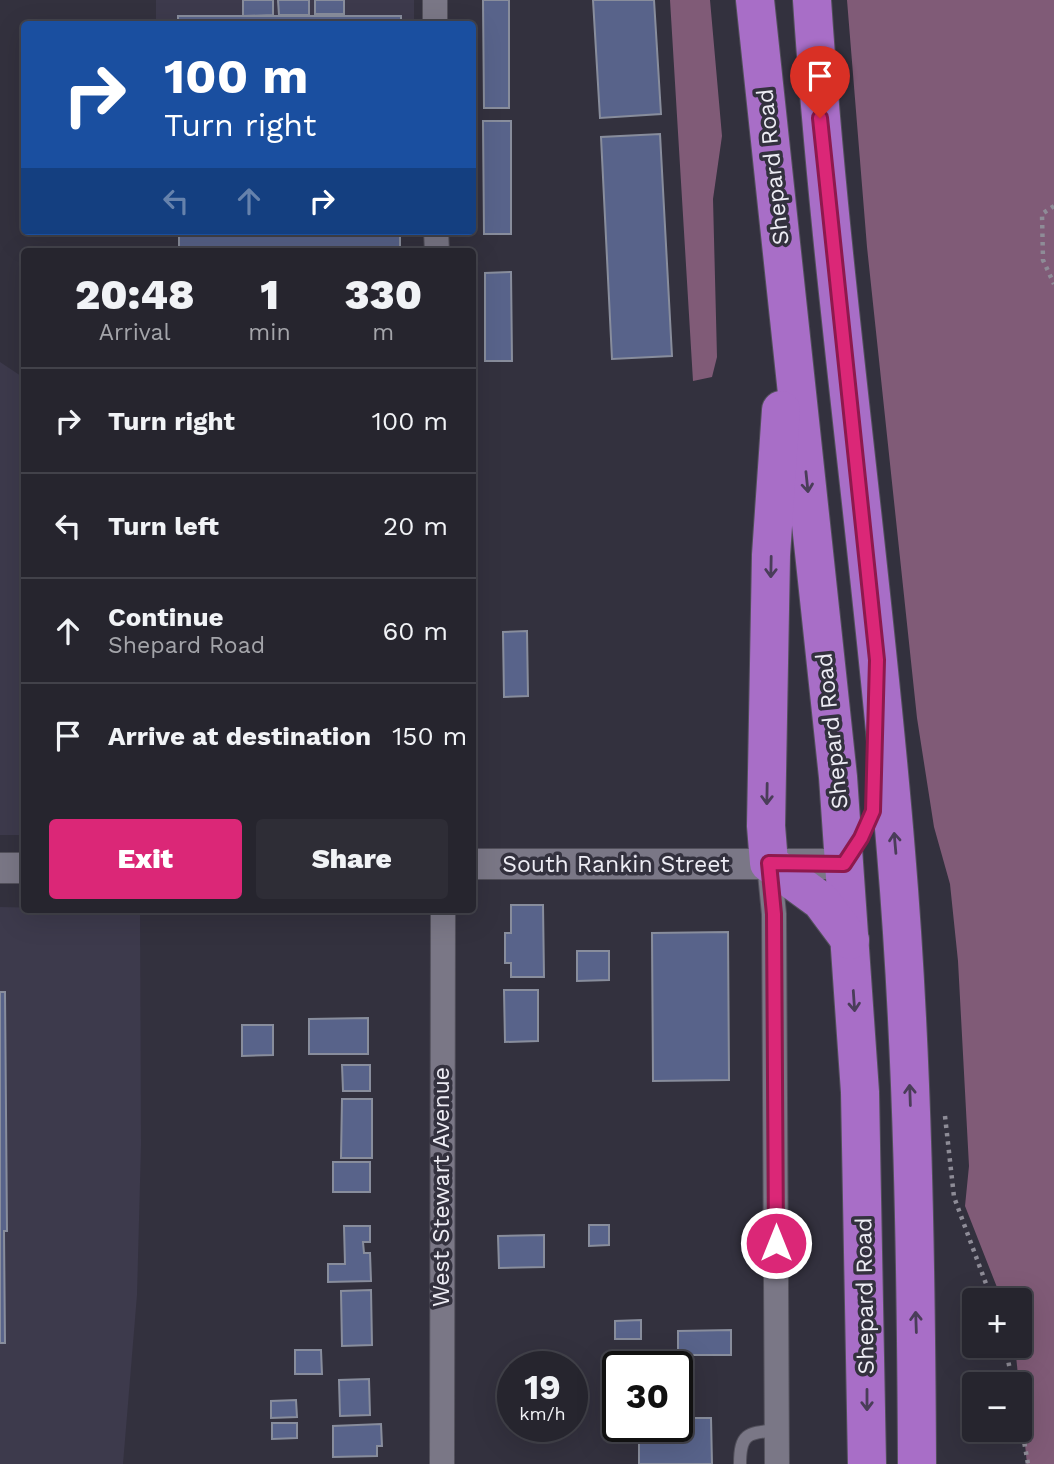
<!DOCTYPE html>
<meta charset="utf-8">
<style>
body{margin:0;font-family:"Work Sans",sans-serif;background:#2e2d36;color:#f1f3f6;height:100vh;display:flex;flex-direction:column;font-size:26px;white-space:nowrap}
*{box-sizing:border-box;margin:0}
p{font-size:23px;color:#a4a5aa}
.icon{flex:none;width:38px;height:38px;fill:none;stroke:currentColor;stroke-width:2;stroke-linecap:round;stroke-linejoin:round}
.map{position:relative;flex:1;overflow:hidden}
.drawer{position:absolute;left:21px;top:248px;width:455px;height:665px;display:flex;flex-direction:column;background:#26252e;border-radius:7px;box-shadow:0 7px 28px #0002,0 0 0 2px #42424a}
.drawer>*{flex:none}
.guide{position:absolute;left:21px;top:21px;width:455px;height:214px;border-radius:7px;box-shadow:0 7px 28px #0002,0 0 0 2px #42424a;background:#1a4fa0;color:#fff;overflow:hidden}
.fabs{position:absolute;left:962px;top:1288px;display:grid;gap:14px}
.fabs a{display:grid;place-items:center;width:70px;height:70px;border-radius:7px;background:#26252e;box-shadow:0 7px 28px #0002,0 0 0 2px #42424a;font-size:35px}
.speed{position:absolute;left:497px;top:1351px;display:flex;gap:14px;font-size:35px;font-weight:700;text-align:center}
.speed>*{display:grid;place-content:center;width:91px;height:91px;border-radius:50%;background:#26252e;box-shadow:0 7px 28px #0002,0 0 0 2px #42424a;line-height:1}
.speed small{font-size:18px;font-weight:400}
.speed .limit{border:4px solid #111;border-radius:10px;background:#fff;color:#111}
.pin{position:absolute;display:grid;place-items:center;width:60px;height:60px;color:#fff;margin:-72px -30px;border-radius:50% 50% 50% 0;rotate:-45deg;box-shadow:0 0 7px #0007}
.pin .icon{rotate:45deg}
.me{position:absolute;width:77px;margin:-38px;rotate:0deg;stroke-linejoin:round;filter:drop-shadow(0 0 5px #0008)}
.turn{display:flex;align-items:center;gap:24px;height:147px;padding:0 28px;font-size:32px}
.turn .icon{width:91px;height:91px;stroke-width:2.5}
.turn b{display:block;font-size:49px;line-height:60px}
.lanes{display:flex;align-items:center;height:66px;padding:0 28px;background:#0003;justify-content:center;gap:35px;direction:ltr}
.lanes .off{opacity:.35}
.eta{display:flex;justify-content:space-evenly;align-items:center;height:119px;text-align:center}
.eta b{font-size:42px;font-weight:800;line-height:49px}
.button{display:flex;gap:14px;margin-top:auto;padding:14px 28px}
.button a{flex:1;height:80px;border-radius:7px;background:#db2777;color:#fff;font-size:28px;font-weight:800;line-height:80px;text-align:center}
.button a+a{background:#2e2d36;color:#f1f3f6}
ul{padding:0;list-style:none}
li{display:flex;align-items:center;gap:21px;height:105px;padding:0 28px;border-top:2px solid #42424a}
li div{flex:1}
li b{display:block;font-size:26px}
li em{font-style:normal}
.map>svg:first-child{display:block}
.built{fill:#3d3a4c}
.forest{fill:#805b77}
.building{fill:#58638a;stroke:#888d9c;stroke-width:2}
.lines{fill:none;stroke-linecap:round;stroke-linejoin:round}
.service-casing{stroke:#52505b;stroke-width:14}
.minor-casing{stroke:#52505b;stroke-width:26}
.tertiary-casing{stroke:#52505b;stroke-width:32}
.trunk-casing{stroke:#52505b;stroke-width:40}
.path{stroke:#8e8c97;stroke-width:4.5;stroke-dasharray:3.5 5;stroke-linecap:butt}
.service{stroke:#7a7786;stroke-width:12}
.minor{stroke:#7a7786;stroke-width:24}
.tertiary{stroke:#7a7786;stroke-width:30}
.trunk{stroke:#a86ec7;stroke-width:38}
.oneway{stroke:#4a3d59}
.route-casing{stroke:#8e194d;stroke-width:18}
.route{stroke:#db2777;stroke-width:12}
.labels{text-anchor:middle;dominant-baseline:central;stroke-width:7;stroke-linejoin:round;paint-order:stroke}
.street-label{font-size:23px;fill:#edecf4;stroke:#33313e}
</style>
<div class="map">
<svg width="1054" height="1464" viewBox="0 0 1054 1464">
<rect width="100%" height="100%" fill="#33313e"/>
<g class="built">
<rect x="156" y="0" width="258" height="24"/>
<polygon points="0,362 24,378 24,835 0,835"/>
<polygon points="0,907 140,910 141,1145 137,1295 123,1464 0,1464"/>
</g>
<g class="forest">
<polygon points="670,0 710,0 722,136 713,199 717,357 712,377 693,381"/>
<polygon points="847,0 1054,0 1054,1464 1027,1464 1015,1346 1020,1346 1020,1300 1002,1300 965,1206 969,1166 958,961 950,884 934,827 917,718 867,247"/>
</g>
<g class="building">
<polygon points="243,0 273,0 273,15 243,16"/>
<polygon points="278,0 309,0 309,15 279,15"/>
<rect x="315" y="0" width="29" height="14"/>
<polygon points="483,0 509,0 509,108 484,108"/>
<polygon points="593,0 654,0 661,114 600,118"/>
<rect x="178" y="16" width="223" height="8"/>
<polygon points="483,121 511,121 511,234 484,234"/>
<polygon points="660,134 672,356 612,359 601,137"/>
<rect x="179" y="231" width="221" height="21"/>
<polygon points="511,272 512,361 485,361 485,273"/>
<polygon points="527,631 528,696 504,697 503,632"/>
<polygon points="511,905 543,905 544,977 511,977 511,963 505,963 505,933 511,933"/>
<polygon points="728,932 729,1080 653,1081 652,933"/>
<polygon points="577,951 609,951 609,980 577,981"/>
<polygon points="504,990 538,990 538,1041 505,1042"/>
<polygon points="0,992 5,992 7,1231 4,1231 5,1343 0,1343"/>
<polygon points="368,1018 368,1054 309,1054 309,1019"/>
<polygon points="242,1025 273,1025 273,1055 242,1056"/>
<polygon points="342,1065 370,1065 370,1091 343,1091"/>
<polygon points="342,1099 372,1099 372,1158 341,1158"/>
<rect x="333" y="1162" width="37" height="30"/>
<polygon points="589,1225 609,1225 609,1245 589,1246"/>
<polygon points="344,1226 370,1226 370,1242 363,1242 364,1253 370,1253 371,1281 328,1282 328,1264 345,1264"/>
<polygon points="544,1235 544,1267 499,1268 498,1236"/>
<polygon points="371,1290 372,1345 342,1346 341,1291"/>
<polygon points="641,1320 641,1339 615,1339 615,1321"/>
<polygon points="731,1330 731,1355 678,1355 678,1331"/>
<polygon points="295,1350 321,1350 322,1374 295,1374"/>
<polygon points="369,1379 370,1415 340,1416 339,1380"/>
<polygon points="296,1400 297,1417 271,1418 271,1401"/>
<polygon points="677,1401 692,1401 693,1418 711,1418 712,1464 639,1464 639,1426 677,1426"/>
<polygon points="272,1423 297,1423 297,1438 272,1439"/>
<polygon points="381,1424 382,1446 377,1446 377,1456 333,1457 333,1426"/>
</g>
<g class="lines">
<defs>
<path id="service" d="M740 1464C740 1432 749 1433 777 1430"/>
<g id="minor">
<polyline points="435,0 435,24"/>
<polyline points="436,231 437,252"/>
<polyline points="769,863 774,914 777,1464"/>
<polyline points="442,1464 443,910"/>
</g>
<g id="tertiary">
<polyline points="472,864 844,864"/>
<polyline points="0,868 24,868"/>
</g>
<g id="trunk">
<polyline points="755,0 838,777 860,1092 867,1464"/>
<path d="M812 0C831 285 873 567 896 852 913 1055 916 1260 917 1464"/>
<polyline points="781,410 771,555 766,826 769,863 821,901 850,940"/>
</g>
</defs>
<use href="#service" class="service-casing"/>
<use href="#minor" class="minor-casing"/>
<use href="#tertiary" class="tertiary-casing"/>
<use href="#trunk" class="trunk-casing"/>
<g class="path">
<polyline points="1054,206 1042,214 1043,260 1054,284"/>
<polyline points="945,1116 954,1197 992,1300"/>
<polyline points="1005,1346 1013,1384"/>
<polyline points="1020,1418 1028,1464"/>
</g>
<use href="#service" class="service"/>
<use href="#minor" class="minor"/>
<use href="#tertiary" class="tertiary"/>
<use href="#trunk" class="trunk"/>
</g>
<defs><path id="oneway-shaft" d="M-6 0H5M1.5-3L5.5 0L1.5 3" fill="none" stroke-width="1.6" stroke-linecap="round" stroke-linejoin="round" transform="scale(1.75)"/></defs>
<g class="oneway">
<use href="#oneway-shaft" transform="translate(807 482) rotate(84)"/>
<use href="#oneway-shaft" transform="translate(771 567) rotate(91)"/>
<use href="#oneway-shaft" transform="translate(767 794) rotate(91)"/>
<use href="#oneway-shaft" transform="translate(895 843) rotate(-95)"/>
<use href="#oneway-shaft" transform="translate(854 1001) rotate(86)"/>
<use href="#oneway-shaft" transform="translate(910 1095) rotate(-92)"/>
<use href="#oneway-shaft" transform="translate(916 1322) rotate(-92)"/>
<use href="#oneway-shaft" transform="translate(867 1400) rotate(90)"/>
</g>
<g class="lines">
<defs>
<polyline id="route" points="776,1243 774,914 769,863 844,864 861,838 873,811 877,660 820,118"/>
</defs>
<use href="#route" class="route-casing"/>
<use href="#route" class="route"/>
</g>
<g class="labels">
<g class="street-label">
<text transform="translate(773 167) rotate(-96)">Shepard Road</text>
<text transform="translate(832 731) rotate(-96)">Shepard Road</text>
<text x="616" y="864">South Rankin Street</text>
<text transform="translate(441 1187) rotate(-90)">West Stewart Avenue</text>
<text transform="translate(865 1296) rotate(-91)">Shepard Road</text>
</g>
</g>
</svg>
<div class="fabs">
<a>+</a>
<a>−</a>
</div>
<div class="speed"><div>19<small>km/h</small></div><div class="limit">30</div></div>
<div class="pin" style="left:820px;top:118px;background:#d93025"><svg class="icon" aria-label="arrive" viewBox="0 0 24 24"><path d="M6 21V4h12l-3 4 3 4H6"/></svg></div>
<svg class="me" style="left:776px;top:1243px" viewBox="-20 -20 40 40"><circle r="17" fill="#db2777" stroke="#fff" stroke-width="3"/><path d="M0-11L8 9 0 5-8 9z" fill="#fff"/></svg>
<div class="guide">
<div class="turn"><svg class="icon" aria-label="right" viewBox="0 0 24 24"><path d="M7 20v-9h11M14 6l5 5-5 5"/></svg><div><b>100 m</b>Turn right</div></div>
<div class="lanes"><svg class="icon off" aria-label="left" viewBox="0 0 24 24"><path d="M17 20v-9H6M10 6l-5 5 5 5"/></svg><svg class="icon off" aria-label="ahead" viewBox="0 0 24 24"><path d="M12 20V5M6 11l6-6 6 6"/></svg><svg class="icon" aria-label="right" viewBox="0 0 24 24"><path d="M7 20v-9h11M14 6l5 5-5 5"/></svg></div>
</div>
<section class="drawer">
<div class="eta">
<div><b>20:48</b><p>Arrival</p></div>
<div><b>1</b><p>min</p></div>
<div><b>330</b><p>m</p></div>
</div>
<ul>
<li><svg class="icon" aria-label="right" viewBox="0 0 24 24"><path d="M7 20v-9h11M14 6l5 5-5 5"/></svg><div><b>Turn right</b></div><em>100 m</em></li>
<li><svg class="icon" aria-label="left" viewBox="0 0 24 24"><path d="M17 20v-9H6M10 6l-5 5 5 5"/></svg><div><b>Turn left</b></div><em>20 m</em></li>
<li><svg class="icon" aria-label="ahead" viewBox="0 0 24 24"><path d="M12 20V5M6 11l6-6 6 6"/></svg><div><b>Continue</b><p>Shepard Road</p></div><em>60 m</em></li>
<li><svg class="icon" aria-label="arrive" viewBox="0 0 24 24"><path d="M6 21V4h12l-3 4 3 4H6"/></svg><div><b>Arrive at destination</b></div><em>150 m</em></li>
</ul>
<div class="button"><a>Exit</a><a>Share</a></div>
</section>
</div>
